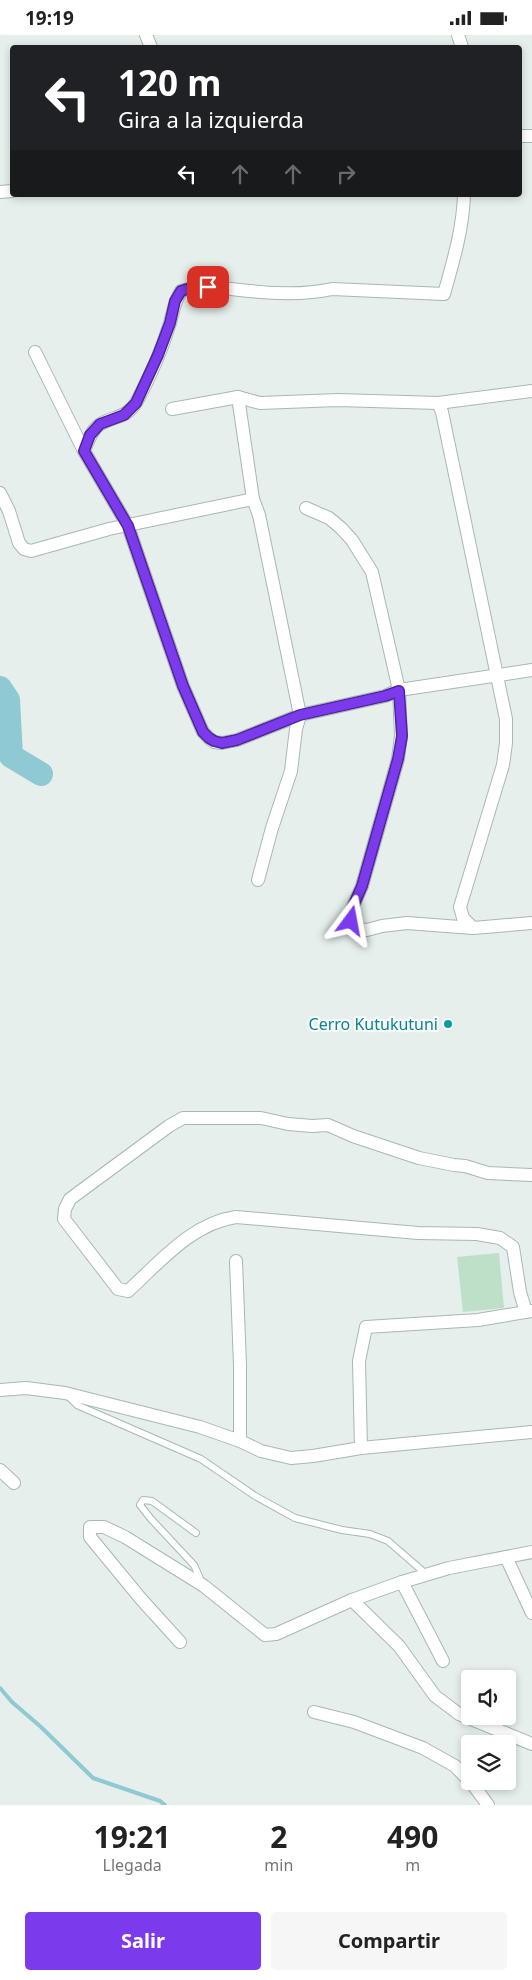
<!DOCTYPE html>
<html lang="es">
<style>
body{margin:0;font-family:"Noto Sans",sans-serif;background:#f6f6f6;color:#222;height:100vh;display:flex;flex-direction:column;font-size:19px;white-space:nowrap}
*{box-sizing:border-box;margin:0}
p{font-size:16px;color:#767676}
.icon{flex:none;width:28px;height:28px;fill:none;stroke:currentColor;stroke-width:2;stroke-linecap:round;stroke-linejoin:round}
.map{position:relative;height:1770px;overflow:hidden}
.side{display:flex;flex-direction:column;background:#fff;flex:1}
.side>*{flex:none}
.top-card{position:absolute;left:10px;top:10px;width:512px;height:152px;border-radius:5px;box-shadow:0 2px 8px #0003;background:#202124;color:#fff;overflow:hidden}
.controls{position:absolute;left:461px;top:1635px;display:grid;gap:10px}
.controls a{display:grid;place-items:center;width:55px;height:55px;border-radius:5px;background:#fff;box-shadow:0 2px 8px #0003;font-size:25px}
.pin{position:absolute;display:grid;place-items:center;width:42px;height:42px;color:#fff;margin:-21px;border-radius:10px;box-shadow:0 2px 8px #0006}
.me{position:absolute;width:55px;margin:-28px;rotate:13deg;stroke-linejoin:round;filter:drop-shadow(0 0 4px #0008)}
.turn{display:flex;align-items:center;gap:18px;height:105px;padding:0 25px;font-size:22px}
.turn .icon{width:65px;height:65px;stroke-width:2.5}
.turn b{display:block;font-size:35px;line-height:42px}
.lanes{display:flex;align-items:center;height:48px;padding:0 25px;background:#0003;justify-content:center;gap:25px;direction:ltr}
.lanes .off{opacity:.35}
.eta{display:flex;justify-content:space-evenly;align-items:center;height:85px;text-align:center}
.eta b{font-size:30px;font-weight:700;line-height:35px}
.button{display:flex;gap:10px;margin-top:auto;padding:10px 25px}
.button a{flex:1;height:58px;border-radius:5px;background:#7c3aed;color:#fff;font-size:20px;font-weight:700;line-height:58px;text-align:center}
.button a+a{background:#f6f6f6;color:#222}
.status{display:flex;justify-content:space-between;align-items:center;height:35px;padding:0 25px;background:#fff;direction:ltr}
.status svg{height:14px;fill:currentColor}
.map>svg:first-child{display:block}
.green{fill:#bfe0c8}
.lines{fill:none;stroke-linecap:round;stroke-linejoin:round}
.stream{stroke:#8ec9d4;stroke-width:4}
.river{stroke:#8ec9d4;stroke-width:24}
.service-casing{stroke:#a8b8b2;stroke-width:8}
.minor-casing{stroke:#a8b8b2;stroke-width:14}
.service{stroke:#fff;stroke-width:6}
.minor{stroke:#fff;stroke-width:12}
.route-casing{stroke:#51269a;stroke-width:12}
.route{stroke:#7c3aed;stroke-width:9}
.culture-dot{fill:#0f9aa8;stroke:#f7fbf9;stroke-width:2}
.labels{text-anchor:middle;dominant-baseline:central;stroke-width:4.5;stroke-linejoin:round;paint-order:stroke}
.culture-label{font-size:16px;fill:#0d838f;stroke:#f7fbf9;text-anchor:end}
</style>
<div class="status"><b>19:19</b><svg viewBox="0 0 49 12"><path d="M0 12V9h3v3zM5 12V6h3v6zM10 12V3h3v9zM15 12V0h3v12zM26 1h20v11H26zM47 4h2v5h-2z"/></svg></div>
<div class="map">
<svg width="532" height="1770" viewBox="0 0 532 1770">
<rect width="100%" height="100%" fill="#e6efeb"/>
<polygon class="green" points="499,1218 504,1273 463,1277 457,1222"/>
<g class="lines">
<polyline class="stream" points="0,1653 12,1667 41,1692 93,1743 160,1766 165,1770"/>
<polyline class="river" points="0,653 8,665 11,721 41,739"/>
<defs>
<g id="service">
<polyline points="69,1362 77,1370 201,1424 255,1461 295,1483 342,1495 370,1499 388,1506 426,1539"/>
<polyline points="196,1498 152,1466 143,1465 140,1470 151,1484 194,1530 202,1548"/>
</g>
<g id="minor">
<polyline points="146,0 151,12"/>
<polyline points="458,0 462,12"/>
<polyline points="520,101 532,101"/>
<polyline points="0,157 12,156"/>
<polyline points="35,317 84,416 128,491 183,651 203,697 209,703 214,707 222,708 237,705 300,680 385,661 399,655 532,635"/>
<polyline points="238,362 253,464 259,480 300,680 296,694 291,736 272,793 258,845"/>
<polyline points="438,368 442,377 506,684 506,708 503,730 460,872 463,883 473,893"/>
<polyline points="172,374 238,362 260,368 338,365 438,368 532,356"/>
<path d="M84 416C88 406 91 396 99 390 113 380 126 385 137 366 150 342 162 314 170 288 173 277 174 267 181 256 207 248 224 254 250 256 277 259 305 260 332 254L444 259C453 227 463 194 464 160"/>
<polyline points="0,458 9,476 19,508 24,514 31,516 109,494 253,464"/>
<polyline points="306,473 329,483 341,493 352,505 372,537 399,655 401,701 398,724 362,851 351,876 351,886 358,894 367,895 382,891 407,888 473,893 532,888"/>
<polyline points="236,1226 240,1330 240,1406"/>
<path d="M526 1277 520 1257 513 1212 500 1203 477 1199 418 1198 236 1182C192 1188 160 1227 128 1256L118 1254 64 1184 65 1174 70 1164 169 1091 183 1083H261L288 1089 312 1091 328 1090 353 1101 419 1123 454 1130 465 1131 488 1138 532 1140"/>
<polyline points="0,1355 26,1353 65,1358 200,1392 240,1406 261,1416 291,1423 313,1421 361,1413 532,1397"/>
<polyline points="361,1413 359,1326 366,1292 478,1285 532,1276"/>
<polyline points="0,1435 14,1448"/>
<polyline points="506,1522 532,1578"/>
<polyline points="402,1547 443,1626"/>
<polyline points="352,1565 399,1611 435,1661 459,1679 532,1709"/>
<polyline points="180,1607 141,1564 90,1502 90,1492 104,1492 125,1502 204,1551 265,1600 276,1599 352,1565 402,1547 449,1533 532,1517"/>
<polyline points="314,1677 354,1687 423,1713 455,1731 474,1751 488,1770"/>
</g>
</defs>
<use href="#service" class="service-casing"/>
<use href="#minor" class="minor-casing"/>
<use href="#service" class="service"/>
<use href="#minor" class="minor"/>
</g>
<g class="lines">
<defs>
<polyline id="route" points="208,252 197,251 181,256 175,266 170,288 158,320 136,368 124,380 100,389 90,400 84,416 128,491 183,651 203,697 209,703 214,706 222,708 237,705 300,680 385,661 399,656 402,701 398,724 362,851 351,876 351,886"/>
</defs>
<use href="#route" class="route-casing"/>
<use href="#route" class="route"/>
</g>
<circle class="culture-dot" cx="448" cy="989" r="5"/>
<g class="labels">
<g class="culture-label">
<text x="438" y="989">Cerro Kutukutuni</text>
</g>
</g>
</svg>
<div class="controls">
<a><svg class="icon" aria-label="sound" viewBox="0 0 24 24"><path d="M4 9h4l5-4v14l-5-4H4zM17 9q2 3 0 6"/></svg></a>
<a><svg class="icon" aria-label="layers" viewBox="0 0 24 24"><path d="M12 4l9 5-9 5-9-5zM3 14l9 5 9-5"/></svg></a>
</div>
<div class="pin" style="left:208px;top:252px;background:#d93025"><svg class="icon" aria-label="arrive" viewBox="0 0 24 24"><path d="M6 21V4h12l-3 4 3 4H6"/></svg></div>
<svg class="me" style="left:351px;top:886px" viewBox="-20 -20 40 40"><path d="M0-17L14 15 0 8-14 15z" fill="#7c3aed" stroke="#fff" stroke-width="4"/></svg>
<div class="top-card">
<div class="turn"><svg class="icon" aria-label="left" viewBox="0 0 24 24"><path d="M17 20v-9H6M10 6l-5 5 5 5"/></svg><div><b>120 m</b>Gira a la izquierda</div></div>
<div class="lanes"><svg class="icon" aria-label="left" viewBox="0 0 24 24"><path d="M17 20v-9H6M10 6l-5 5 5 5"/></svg><svg class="icon off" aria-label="ahead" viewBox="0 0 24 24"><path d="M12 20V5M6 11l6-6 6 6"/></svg><svg class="icon off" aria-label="ahead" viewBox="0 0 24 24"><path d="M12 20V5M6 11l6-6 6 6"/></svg><svg class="icon off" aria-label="right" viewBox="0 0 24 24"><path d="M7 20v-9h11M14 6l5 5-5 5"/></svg></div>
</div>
</div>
<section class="side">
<div class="eta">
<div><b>19:21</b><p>Llegada</p></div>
<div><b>2</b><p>min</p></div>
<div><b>490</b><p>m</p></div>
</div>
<div class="button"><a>Salir</a><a>Compartir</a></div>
</section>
